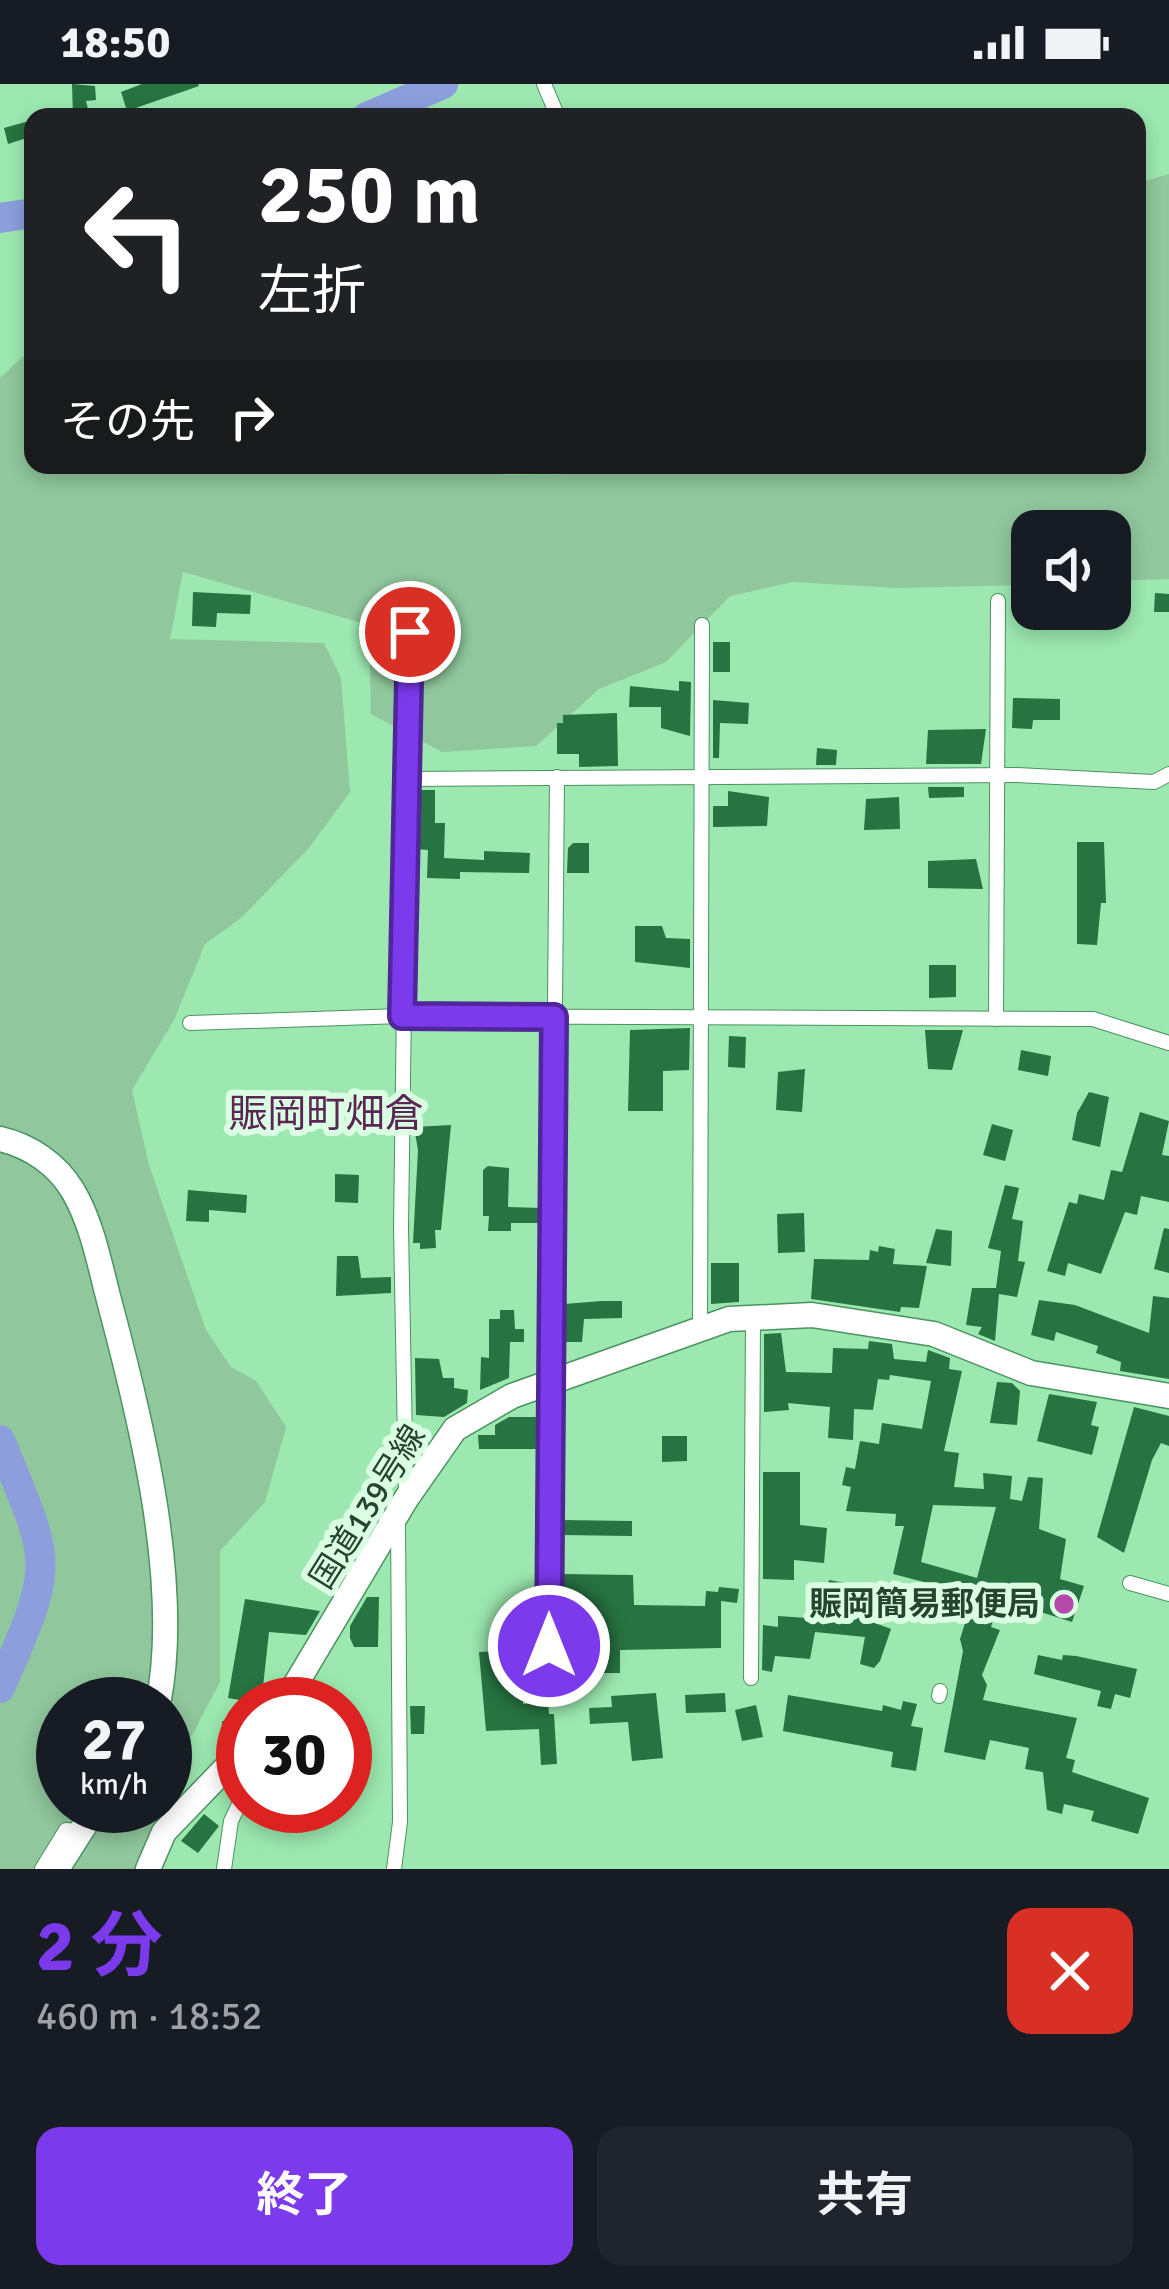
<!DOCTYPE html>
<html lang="ja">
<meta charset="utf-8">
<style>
body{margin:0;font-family:Signika,"Noto Sans JP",sans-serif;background:#20242c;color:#f1f3f6;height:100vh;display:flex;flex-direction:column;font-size:45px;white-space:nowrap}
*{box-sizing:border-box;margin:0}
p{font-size:39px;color:#9ea1a6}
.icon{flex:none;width:66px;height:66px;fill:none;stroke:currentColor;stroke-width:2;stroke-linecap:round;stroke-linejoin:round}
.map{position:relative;height:1785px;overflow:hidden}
.panel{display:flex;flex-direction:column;background:#171b24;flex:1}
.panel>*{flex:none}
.guide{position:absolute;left:24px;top:24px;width:1122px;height:366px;border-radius:24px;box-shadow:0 6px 18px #0003;background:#202124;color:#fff;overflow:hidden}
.tools{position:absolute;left:1011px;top:426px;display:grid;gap:24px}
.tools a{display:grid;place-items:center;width:120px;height:120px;border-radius:24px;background:#171b24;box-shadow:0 6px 18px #0003;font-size:60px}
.speed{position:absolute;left:36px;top:1593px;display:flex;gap:24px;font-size:60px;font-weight:700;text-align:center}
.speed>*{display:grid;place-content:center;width:156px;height:156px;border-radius:50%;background:#171b24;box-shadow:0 6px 18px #0003;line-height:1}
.speed small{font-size:30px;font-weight:400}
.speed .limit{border:18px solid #d22;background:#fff;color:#111}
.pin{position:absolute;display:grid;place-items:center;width:102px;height:102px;color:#fff;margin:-51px;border:6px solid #fff;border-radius:50%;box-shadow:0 3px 12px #0007}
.me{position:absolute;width:132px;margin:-66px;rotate:0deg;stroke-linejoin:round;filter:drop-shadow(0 0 9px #0008)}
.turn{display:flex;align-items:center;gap:42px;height:252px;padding:0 36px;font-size:54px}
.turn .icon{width:156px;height:156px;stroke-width:2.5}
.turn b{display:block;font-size:84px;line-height:102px}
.then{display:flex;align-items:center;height:114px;padding:0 36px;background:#0003;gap:24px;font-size:45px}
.round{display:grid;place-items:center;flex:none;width:126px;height:126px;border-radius:24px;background:#20242c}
.head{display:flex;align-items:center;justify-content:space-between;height:204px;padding:0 36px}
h1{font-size:72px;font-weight:700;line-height:90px;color:#7c3aed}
.cta{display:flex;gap:24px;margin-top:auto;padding:24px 36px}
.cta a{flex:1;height:138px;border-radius:24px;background:#7c3aed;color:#fff;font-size:48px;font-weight:700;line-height:138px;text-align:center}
.cta a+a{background:#20242c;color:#f1f3f6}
.status{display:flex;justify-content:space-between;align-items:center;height:84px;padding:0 60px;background:#171b24;direction:ltr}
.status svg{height:33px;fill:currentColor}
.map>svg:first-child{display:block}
.green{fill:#90c79d}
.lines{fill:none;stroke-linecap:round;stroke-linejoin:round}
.river{stroke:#8d9edc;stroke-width:30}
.building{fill:#277341;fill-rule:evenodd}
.minor-casing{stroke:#4a9360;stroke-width:16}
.trunk-casing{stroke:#4a9360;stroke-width:27}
.minor{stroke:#fff;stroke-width:14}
.trunk{stroke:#fff;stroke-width:24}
.route-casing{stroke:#51269a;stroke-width:30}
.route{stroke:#7c3aed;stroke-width:21}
.poi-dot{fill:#b449a9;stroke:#daffe2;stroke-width:4.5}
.labels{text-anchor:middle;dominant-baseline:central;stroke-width:12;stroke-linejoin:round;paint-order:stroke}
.street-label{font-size:33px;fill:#26452e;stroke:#daffe2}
.poi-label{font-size:33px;font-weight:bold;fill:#26452e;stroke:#daffe2;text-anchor:end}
.quarter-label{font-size:39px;fill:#5a2654;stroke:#daffe2}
</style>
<div class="status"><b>18:50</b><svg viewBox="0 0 49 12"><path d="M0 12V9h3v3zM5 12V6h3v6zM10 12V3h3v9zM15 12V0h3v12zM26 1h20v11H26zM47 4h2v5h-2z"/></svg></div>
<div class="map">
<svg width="1169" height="1785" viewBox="0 0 1169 1785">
<rect width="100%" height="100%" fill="#9ce8b0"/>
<polygon class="green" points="1169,90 1169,495 1110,497 1110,447 1032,447 1032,501 897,504 793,498 730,512 666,578 599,605 536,662 442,668 371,630 369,541 183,488 170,555 324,559 341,594 350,708 308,765 241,834 205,860 174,936 132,1006 149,1081 206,1246 231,1283 256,1297 286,1343 265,1418 220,1467 220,1598 165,1702 165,1620 63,1620 63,1722 156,1722 162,1785 0,1785 0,294 33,263 33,381 471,381 504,391 658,389 670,381 1137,381 1137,99"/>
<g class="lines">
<g class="river">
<polyline points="367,33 443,0"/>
<polyline points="0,134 33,129"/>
<path d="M0 1356C51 1482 57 1474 0 1604"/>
</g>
</g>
<g class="building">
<polygon points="72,0 95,2 96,16 86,17 90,33 73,33"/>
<polygon points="142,0 198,0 199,2 127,27 121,8"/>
<polygon points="29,37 33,52 8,60 4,44"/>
<polygon points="193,508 251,511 250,530 217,529 216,543 192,542"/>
<polygon points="1155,509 1169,510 1169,528 1154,528"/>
<rect x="713" y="558" width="17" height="30"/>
<polygon points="679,597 691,598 690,652 661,644 661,623 629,623 630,602 679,607"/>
<polygon points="1013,614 1060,615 1060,636 1033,636 1032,645 1012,644"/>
<polygon points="713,616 749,619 748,640 720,639 719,674 713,674"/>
<polygon points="617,629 618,682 579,683 579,670 557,670 557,639 563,639 563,631"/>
<polygon points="986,645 981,680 926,680 928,646"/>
<polygon points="817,664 837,666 836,681 816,681"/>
<polygon points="928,703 964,703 964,713 929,714"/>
<polygon points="419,706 435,706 435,739 445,739 444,774 484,776 484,767 530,769 529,789 460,788 460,795 427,794 428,766 417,765"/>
<polygon points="728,707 769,713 767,742 713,743 713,722 728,722"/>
<polygon points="899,713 900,745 864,746 866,715"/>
<polygon points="1077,758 1104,758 1106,819 1101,819 1097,861 1077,860"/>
<polygon points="573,759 589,759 589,789 567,789 568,764"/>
<polygon points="976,775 983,805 928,804 928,777"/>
<polygon points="635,842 662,842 666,854 690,855 690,884 635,878"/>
<polygon points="929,881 956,881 956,913 929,914"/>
<polygon points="690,944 689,986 663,987 663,1027 628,1027 630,946"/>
<polygon points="925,946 963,946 952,986 928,985"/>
<polygon points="729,952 746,953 745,984 728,983"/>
<polygon points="1021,966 1051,972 1048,992 1018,986"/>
<polygon points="805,985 802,1028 776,1026 778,988"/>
<polygon points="1089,1008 1109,1013 1100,1063 1072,1056 1077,1029"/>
<polygon points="1140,1028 1169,1037 1162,1071 1169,1072 1169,1118 1141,1112 1137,1131 1125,1128 1101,1190 1068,1179 1065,1192 1047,1187 1069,1118 1077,1120 1079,1110 1104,1116 1111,1086 1122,1088"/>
<polygon points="992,1040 1013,1046 1005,1077 983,1071"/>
<polygon points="451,1041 441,1146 435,1146 436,1164 420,1165 420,1159 413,1159 418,1066 414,1043"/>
<polygon points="488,1082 509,1084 508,1123 541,1124 540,1139 511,1139 511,1147 488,1147 489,1132 483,1132 483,1086"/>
<polygon points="335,1090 359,1091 358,1119 335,1118"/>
<polygon points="1005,1101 1019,1104 1012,1135 1023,1137 1018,1177 1025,1178 1017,1213 999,1210 995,1257 978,1250 982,1243 966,1241 972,1204 996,1204 1001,1167 988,1164"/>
<polygon points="188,1106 247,1111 246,1129 209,1126 209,1138 186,1137"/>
<polygon points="804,1129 805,1168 778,1169 777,1130"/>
<polygon points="1164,1144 1169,1145 1169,1189 1154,1185"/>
<polygon points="936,1145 952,1147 951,1182 926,1179"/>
<polygon points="879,1162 895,1165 893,1180 927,1182 919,1224 901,1223 900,1228 811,1215 814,1175 869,1176 870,1166 878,1168"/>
<polygon points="337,1172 358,1172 361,1194 391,1193 391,1209 336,1212"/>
<polygon points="711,1179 739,1179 739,1218 711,1220"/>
<polygon points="1153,1212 1169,1214 1169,1295 1120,1287 1121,1278 1096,1269 1098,1262 1056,1248 1054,1257 1031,1251 1039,1216 1075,1221 1149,1249"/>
<polygon points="602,1217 622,1217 622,1234 584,1235 582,1258 563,1258 564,1220"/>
<polygon points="500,1226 514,1226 515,1245 524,1245 524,1258 510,1258 509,1294 480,1306 481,1273 489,1274 489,1235 500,1235"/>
<path d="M781 1249 786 1288 832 1289 833 1264 868 1265 869 1257 892 1260 894 1275 926 1278 928 1266 950 1274 949 1285 962 1287 944 1367 959 1369 954 1403 984 1405 983 1389 1012 1392 1010 1415 1022 1417 1028 1393 1043 1394 1039 1445 1066 1455 1060 1495 1084 1502 1072 1538 999 1515 991 1543 1000 1546 982 1591 987 1601 983 1616 1077 1634 1066 1674 1075 1676 1072 1688 1149 1714 1138 1750 1091 1737 1094 1727 1064 1720 1062 1730 1047 1726 1043 1688 1025 1685 1029 1664 990 1656 985 1676 944 1668 963 1567 960 1555 974 1511 893 1490 904 1442H895L896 1430 846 1427 851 1403 842 1401 846 1383 855 1385 860 1357 879 1360 882 1339 922 1345 931 1297 890 1291 889 1296 878 1295 873 1326 854 1325 853 1356 828 1354 830 1323 788 1319 789 1326 764 1328V1250ZM933 1421 996 1423 977 1494 921 1478Z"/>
<polygon points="415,1274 439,1275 443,1294 454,1294 454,1304 468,1306 467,1319 444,1333 416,1331"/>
<polygon points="997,1298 1012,1299 1020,1307 1017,1341 990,1339"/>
<polygon points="1049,1310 1097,1318 1091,1341 1099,1343 1092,1371 1037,1357"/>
<polygon points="1134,1323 1169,1332 1169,1362 1161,1359 1152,1376 1124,1469 1097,1453"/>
<polygon points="509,1333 540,1333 540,1365 479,1365 478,1351 495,1351 495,1341"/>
<polygon points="662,1352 687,1352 687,1377 662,1378"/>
<polygon points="763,1388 800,1388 800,1441 827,1444 824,1479 794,1476 794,1496 763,1495"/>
<polygon points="562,1436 632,1437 632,1452 562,1451"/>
<polygon points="561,1490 633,1491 634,1521 705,1522 706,1507 718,1508 719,1503 739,1505 737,1519 721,1517 721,1564 620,1566 620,1589 560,1589"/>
<polygon points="829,1496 862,1502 856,1532 891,1545 880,1577 874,1584 860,1580 865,1553 815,1548 810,1575 775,1572 772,1588 762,1586 763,1541 778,1543 778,1532 822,1535"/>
<polygon points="367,1513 379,1513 378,1563 354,1563 350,1554 350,1542"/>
<polygon points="245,1515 320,1527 306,1551 269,1548 263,1603 257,1602 255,1614 246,1617 228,1614"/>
<polygon points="522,1566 523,1620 548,1618 549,1630 554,1630 557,1680 541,1681 539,1645 486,1647 479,1568"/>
<polygon points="1038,1571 1062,1576 1063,1571 1076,1572 1137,1585 1130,1614 1115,1610 1111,1625 1097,1622 1101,1607 1034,1590"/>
<polygon points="656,1609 663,1674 632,1677 628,1638 590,1640 589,1624 612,1623 611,1612"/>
<polygon points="725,1609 726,1628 686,1629 685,1611"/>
<polygon points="788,1611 882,1627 883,1621 901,1626 903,1617 917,1620 911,1642 923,1644 916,1687 891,1683 893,1668 783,1647"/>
<polygon points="756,1621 763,1653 742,1657 735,1626"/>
<polygon points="410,1622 425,1622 424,1650 411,1650"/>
<polygon points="243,1635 243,1650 224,1658 222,1637"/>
<polygon points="204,1730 219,1742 198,1769 181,1757"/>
</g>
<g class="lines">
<defs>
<g id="minor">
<polyline points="544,0 558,33"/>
<polyline points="407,695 1017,691 1154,698 1169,690"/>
<polyline points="996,935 998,517"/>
<polyline points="190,939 402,932 1093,935 1169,959"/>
<polyline points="700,1246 702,541"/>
<polyline points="406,1412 401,1144 409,548"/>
<polyline points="1130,1499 1169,1510"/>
<polyline points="751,1594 753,1233"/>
<polyline points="549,1606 557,693"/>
<polyline points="939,1612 940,1607"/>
<polyline points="42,1785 66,1746 78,1747"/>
<polyline points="224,1785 231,1737 243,1712"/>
<polyline points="394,1785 400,1738 398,1436"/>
</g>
<g id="trunk">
<path d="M0 1055C30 1062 57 1080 73 1107 93 1141 100 1183 110 1220 141 1336 182 1502 158 1620"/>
<polyline points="284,1620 406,1415 455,1345 512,1312 729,1235 812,1231 934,1250 1031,1289 1169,1312"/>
<polyline points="57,1785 97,1722"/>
<polyline points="148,1785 164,1748 243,1666"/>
</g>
</defs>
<use href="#minor" class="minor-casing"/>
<use href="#trunk" class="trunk-casing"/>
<use href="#minor" class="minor"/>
<use href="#trunk" class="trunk"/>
</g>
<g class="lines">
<defs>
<polyline id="route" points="410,548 402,932 554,933 549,1562"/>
</defs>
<use href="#route" class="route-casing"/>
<use href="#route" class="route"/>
</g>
<circle class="poi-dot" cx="1064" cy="1520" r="12"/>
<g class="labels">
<g class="street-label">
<text transform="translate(368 1423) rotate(-58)">国道139号線</text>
</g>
<g class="poi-label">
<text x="1040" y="1520">賑岡簡易郵便局</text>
</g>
<g class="quarter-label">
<text x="326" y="1030">賑岡町畑倉</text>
</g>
</g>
</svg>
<div class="tools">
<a><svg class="icon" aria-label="sound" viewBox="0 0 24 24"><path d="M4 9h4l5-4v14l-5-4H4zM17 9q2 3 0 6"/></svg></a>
</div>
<div class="speed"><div>27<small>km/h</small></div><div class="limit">30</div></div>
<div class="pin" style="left:410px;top:548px;background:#d93025"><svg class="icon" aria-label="arrive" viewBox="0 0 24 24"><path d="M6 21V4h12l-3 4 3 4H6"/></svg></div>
<svg class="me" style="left:549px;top:1562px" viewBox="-20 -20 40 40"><circle r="17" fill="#7c3aed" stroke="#fff" stroke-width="3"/><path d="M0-11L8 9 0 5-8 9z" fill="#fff"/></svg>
<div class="guide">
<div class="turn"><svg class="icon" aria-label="left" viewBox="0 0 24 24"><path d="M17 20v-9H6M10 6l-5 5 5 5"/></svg><div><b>250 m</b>左折</div></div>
<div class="then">その先<svg class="icon" aria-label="right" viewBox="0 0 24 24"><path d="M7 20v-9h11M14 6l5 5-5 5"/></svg></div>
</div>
</div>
<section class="panel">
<div class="head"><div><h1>2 分</h1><p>460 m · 18:52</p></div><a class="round" style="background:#d93025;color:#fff"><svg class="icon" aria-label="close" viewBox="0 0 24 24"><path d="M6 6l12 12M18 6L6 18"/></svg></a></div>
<div class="cta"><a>終了</a><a>共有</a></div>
</section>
